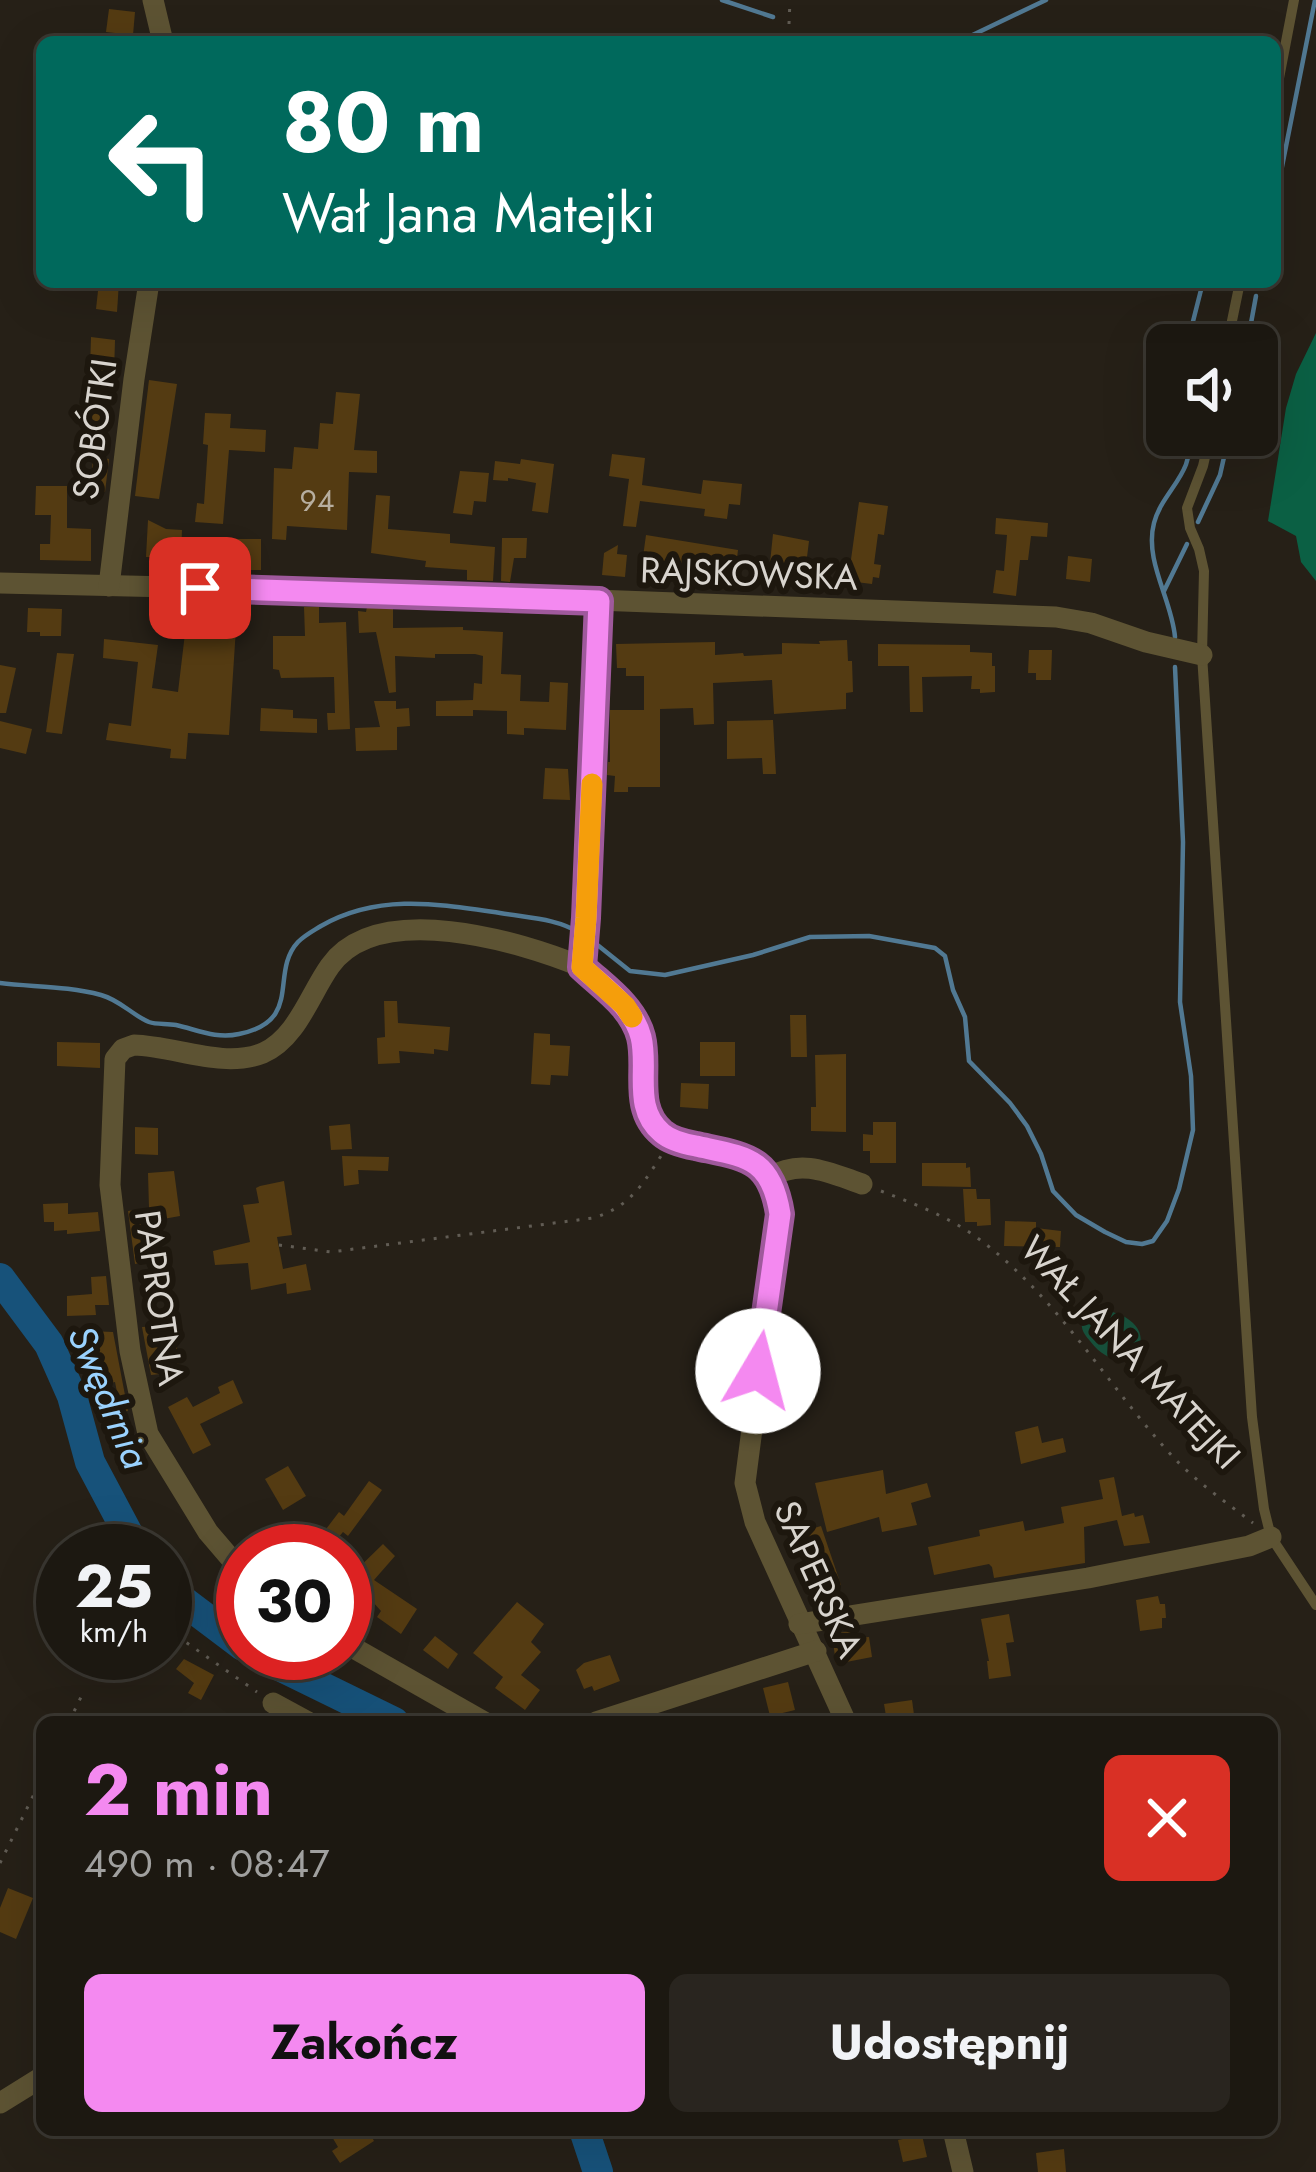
<!DOCTYPE html>
<html lang="pl">
<meta charset="utf-8">
<style>
body{margin:0;font-family:Jost,sans-serif;background:#29251f;color:#f1f3f6;height:100vh;display:flex;flex-direction:column;font-size:45px;white-space:nowrap}
*{box-sizing:border-box;margin:0}
p{font-size:39px;color:#a0a09f}
.icon{flex:none;width:66px;height:66px;fill:none;stroke:currentColor;stroke-width:2;stroke-linecap:round;stroke-linejoin:round}
.map{position:relative;flex:1;overflow:hidden}
.side{position:absolute;left:36px;top:1716px;width:1242px;height:420px;display:flex;flex-direction:column;background:#1c1811;border-radius:18px;box-shadow:0 12px 48px #0002,0 0 0 3px #3a3731}
.side>*{flex:none}
.guide{position:absolute;left:36px;top:36px;width:1245px;height:252px;border-radius:18px;box-shadow:0 12px 48px #0002,0 0 0 3px #3a3731;background:#00695c;color:#fff;overflow:hidden}
.fabs{position:absolute;left:1146px;top:324px;display:grid;gap:24px}
.fabs a{display:grid;place-items:center;width:132px;height:132px;border-radius:18px;background:#1c1811;box-shadow:0 12px 48px #0002,0 0 0 3px #3a3731;font-size:60px}
.speed{position:absolute;left:36px;top:1524px;display:flex;gap:24px;font-size:60px;font-weight:700;text-align:center}
.speed>*{display:grid;place-content:center;width:156px;height:156px;border-radius:50%;background:#1c1811;box-shadow:0 12px 48px #0002,0 0 0 3px #3a3731;line-height:1}
.speed small{font-size:30px;font-weight:400}
.speed .limit{border:18px solid #d22;background:#fff;color:#111}
.pin{position:absolute;display:grid;place-items:center;width:102px;height:102px;color:#fff;margin:-51px;border-radius:24px;box-shadow:0 6px 18px #0006}
.me{position:absolute;width:132px;margin:-66px;rotate:8deg;stroke-linejoin:round;filter:drop-shadow(0 0 9px #0008)}
.turn{display:flex;align-items:center;gap:42px;height:252px;padding:0 48px;font-size:54px}
.turn .icon{width:156px;height:156px;stroke-width:2.5}
.turn b{display:block;font-size:84px;line-height:102px}
.round{display:grid;place-items:center;flex:none;width:126px;height:126px;border-radius:18px;background:#29251f}
.head{display:flex;align-items:center;justify-content:space-between;height:204px;padding:0 48px}
h1{font-size:72px;font-weight:700;line-height:90px;color:#f489f0}
.primary-button{display:flex;gap:24px;margin-top:auto;padding:24px 48px}
.primary-button a{flex:1;height:138px;border-radius:18px;background:#f489f0;color:#111;font-size:48px;font-weight:700;line-height:138px;text-align:center}
.primary-button a+a{background:#29251f;color:#f1f3f6}
.map>svg:first-child{display:block}
.green{fill:#164f3a}
.forest{fill:#0b6044}
.lines{fill:none;stroke-linecap:round;stroke-linejoin:round}
.stream{stroke:#517993;stroke-width:4.5}
.river{stroke:#17527a;stroke-width:30}
.building{fill:#543b12}
.path{stroke:#615c54;stroke-width:3;stroke-dasharray:3 9;stroke-linecap:butt}
.lane{stroke:#5d5333;stroke-width:10}
.street{stroke:#5d5333;stroke-width:21}
.route-casing{stroke:#9f599c;stroke-width:30}
.route{stroke:#f489f0;stroke-width:21}
.slow{stroke:#f59e0b;stroke-width:21}
.labels{text-anchor:middle;dominant-baseline:central;stroke-width:12;stroke-linejoin:round;paint-order:stroke}
.number-label{font-size:30px;fill:#b7ae9f}
.street-label{font-size:36px;fill:#d8d4ce;stroke:#1d170e}
.water-label{font-size:39px;font-style:italic;fill:#9ad2fe;stroke:#1d170e}
</style>
<div class="map">
<svg width="1316" height="2172" viewBox="0 0 1316 2172">
<rect width="100%" height="100%" fill="#262017"/>
<path class="green" d="M1097 1308C1110 1311 1124 1314 1133 1323 1157 1346 1120 1381 1090 1341 1082 1332 1080 1327 1083 1315Z"/>
<polygon class="forest" points="1316,333 1316,581 1301,562 1296,536 1268,521 1286,408 1296,374"/>
<g class="lines">
<g class="stream">
<polyline points="722,0 773,17"/>
<polyline points="958,42 1046,0"/>
<polyline points="1275,202 1315,0"/>
<polyline points="1187,345 1203,282"/>
<polyline points="1247,345 1256,296"/>
<polyline points="1198,522 1220,475 1229,435"/>
<polyline points="1164,591 1187,544"/>
<path d="M1175 637C1172 600 1144 561 1154 523 1162 491 1198 471 1187 435"/>
<polyline points="595,943 630,971 665,975 753,955 810,937 869,936 935,948 945,956 953,990 965,1017 969,1061 1010,1103 1027,1126 1041,1154 1053,1191 1076,1215 1105,1232 1126,1242 1142,1244 1153,1241 1167,1221 1179,1189 1193,1130 1191,1076 1180,1002 1183,842 1175,667"/>
<path d="M0 983C33 987 68 986 101 995 120 1000 132 1015 149 1022 157 1025 167 1023 176 1025 198 1030 216 1039 239 1034 304 1021 269 973 298 942 305 935 313 931 321 926 379 893 438 904 500 913 528 918 556 918 580 933"/>
</g>
<g class="river">
<polyline points="0,1278 49,1344 72,1396 90,1462 132,1541 140,1551"/>
<polyline points="165,1580 182,1600 243,1646"/>
<polyline points="253,1653 394,1722"/>
<polyline points="584,2130 598,2172"/>
</g>
</g>
<g class="building">
<polygon points="109,9 135,12 133,35 106,32"/>
<polygon points="99,282 119,282 117,312 96,309"/>
<polygon points="91,337 115,340 114,374 90,370"/>
<polygon points="149,380 177,384 159,499 135,496"/>
<polygon points="336,392 360,394 354,450 377,451 377,473 349,472 347,530 287,526 286,540 272,539 274,468 292,469 294,447 318,449 320,423 333,424"/>
<polygon points="86,402 111,406 107,431 98,430 97,434 82,432"/>
<polygon points="205,413 231,414 230,428 266,430 265,452 229,450 223,524 195,522 197,503 204,504 208,445 203,444"/>
<polygon points="612,454 645,458 642,485 701,494 703,480 742,484 740,505 729,504 727,519 704,516 705,509 640,501 636,527 623,526 629,479 609,476"/>
<polygon points="93,457 109,459 105,492 74,488 76,471 92,472"/>
<polygon points="521,459 554,464 548,513 532,511 536,483 508,478 508,481 493,480 495,461 520,464"/>
<polygon points="460,471 489,473 486,502 474,501 472,515 453,513"/>
<polygon points="36,486 67,486 67,528 91,529 91,561 40,560 40,544 50,544 51,515 35,515"/>
<polygon points="376,495 390,496 388,529 450,534 450,543 495,547 493,581 467,580 467,570 425,567 426,561 371,553"/>
<polygon points="859,502 888,506 884,535 878,534 874,564 881,565 879,578 873,577 872,584 848,581"/>
<polygon points="996,518 1048,523 1047,537 1031,536 1028,560 1020,560 1016,596 993,593 996,570 1004,571 1007,535 995,534"/>
<polygon points="148,520 166,529 182,530 181,558 146,557"/>
<polygon points="773,534 809,541 806,565 770,563"/>
<polygon points="646,535 738,550 736,567 716,568 715,577 642,564"/>
<polygon points="502,538 527,538 526,558 514,558 510,582 501,581"/>
<rect x="225" y="539" width="36" height="31"/>
<polygon points="618,545 617,554 627,555 625,577 602,575 604,553"/>
<polygon points="1068,556 1092,559 1090,582 1066,579"/>
<polygon points="304,607 319,607 319,623 346,622 350,729 328,730 327,713 335,713 334,677 281,678 279,670 273,669 273,636 305,636"/>
<polygon points="367,607 393,607 393,628 463,627 463,630 503,632 501,674 521,675 520,701 549,702 550,682 568,683 566,730 524,728 524,735 507,734 507,711 473,710 473,716 436,716 436,701 473,700 474,683 482,684 483,656 475,654 435,654 435,658 395,656 396,692 389,693 376,632 359,633 358,611 366,612"/>
<polygon points="28,608 62,609 61,636 40,636 40,632 27,632"/>
<polygon points="186,625 236,628 229,735 188,733 186,759 170,758 171,749 106,740 109,723 131,726 138,662 103,658 104,639 158,645 152,688 178,692"/>
<polygon points="847,640 848,661 852,661 853,692 846,693 846,709 774,714 772,680 713,683 714,724 694,725 693,708 660,709 660,787 628,787 628,792 614,792 615,776 607,775 608,762 610,762 610,710 644,710 644,676 626,676 626,668 617,668 616,644 715,642 715,655 743,653 744,656 782,654 782,643 820,644 819,641"/>
<polygon points="878,644 970,645 970,652 992,653 992,666 995,666 995,692 980,693 980,689 971,689 972,676 922,677 923,712 910,712 909,666 878,666"/>
<polygon points="1029,650 1052,650 1051,680 1036,680 1036,673 1028,673"/>
<polygon points="57,653 74,654 62,734 46,732"/>
<polygon points="0,665 16,668 6,713 0,713"/>
<polygon points="374,701 396,701 396,709 409,708 410,726 397,727 397,750 356,751 355,728 380,727"/>
<polygon points="261,708 293,710 293,718 317,719 317,733 260,731"/>
<polygon points="773,720 776,774 763,774 762,758 727,759 727,721"/>
<polygon points="0,721 32,729 26,754 0,748"/>
<polygon points="545,768 568,769 570,800 543,799"/>
<polygon points="384,1001 397,1001 398,1023 450,1027 448,1051 434,1049 434,1054 399,1051 400,1063 378,1064 377,1038 385,1037"/>
<polygon points="790,1015 806,1015 807,1057 791,1057"/>
<polygon points="534,1033 550,1034 550,1045 570,1046 568,1076 551,1075 550,1085 531,1084"/>
<polygon points="57,1042 100,1043 100,1068 57,1066"/>
<rect x="700" y="1042" width="35" height="34"/>
<polygon points="846,1054 846,1132 811,1131 811,1107 816,1107 815,1055"/>
<polygon points="681,1083 709,1084 708,1109 680,1107"/>
<polygon points="873,1122 896,1122 896,1163 870,1163 870,1151 863,1151 863,1134 873,1135"/>
<polygon points="350,1124 352,1149 331,1150 329,1126"/>
<polygon points="135,1127 158,1128 158,1155 135,1154"/>
<polygon points="342,1156 389,1157 388,1171 358,1170 359,1184 344,1186"/>
<polygon points="922,1163 966,1163 966,1168 970,1167 971,1187 922,1186"/>
<polygon points="174,1171 180,1216 152,1221 157,1259 135,1264 128,1211 149,1208 148,1173"/>
<polygon points="284,1181 292,1235 277,1237 283,1269 306,1264 311,1290 287,1294 286,1283 251,1290 248,1263 215,1265 213,1251 250,1242 243,1205 259,1203 256,1188 260,1186"/>
<polygon points="963,1189 976,1189 977,1199 990,1199 991,1225 977,1226 977,1222 965,1222"/>
<polygon points="68,1203 68,1214 98,1212 100,1231 67,1234 67,1230 54,1231 54,1222 44,1222 43,1204"/>
<polygon points="1005,1221 1036,1222 1036,1228 1061,1231 1060,1247 1004,1246"/>
<polygon points="106,1276 109,1305 95,1305 96,1315 67,1316 67,1296 92,1294 91,1277"/>
<polygon points="175,1325 179,1372 151,1375 142,1327"/>
<polygon points="89,1331 113,1332 128,1411 121,1412 115,1382 101,1385 94,1352 87,1352"/>
<polygon points="233,1380 243,1403 200,1424 211,1445 193,1454 168,1407 187,1397 193,1407 220,1393 218,1387"/>
<polygon points="1038,1426 1042,1443 1063,1438 1066,1452 1021,1464 1015,1432"/>
<polygon points="288,1466 306,1496 283,1510 265,1479"/>
<polygon points="883,1470 886,1494 927,1483 931,1497 911,1503 917,1525 882,1532 879,1517 827,1532 815,1483"/>
<polygon points="1114,1477 1122,1516 1134,1513 1135,1517 1143,1515 1150,1543 1124,1546 1117,1520 1084,1527 1085,1563 994,1578 992,1567 989,1564 934,1575 928,1547 980,1536 979,1530 1023,1521 1025,1531 1064,1523 1061,1507 1103,1499 1099,1480"/>
<polygon points="369,1481 382,1490 348,1536 343,1532 331,1546 320,1537 339,1512 344,1516"/>
<polygon points="821,1526 841,1585 822,1591 801,1532"/>
<polygon points="383,1544 395,1556 374,1580 417,1609 401,1634 377,1617 381,1611 364,1592 357,1600 345,1588 345,1581"/>
<polygon points="1158,1596 1160,1604 1165,1604 1166,1618 1162,1618 1162,1628 1140,1631 1136,1600"/>
<polygon points="517,1602 544,1624 531,1642 541,1652 521,1675 540,1690 525,1710 495,1688 503,1677 473,1653"/>
<polygon points="1009,1614 1014,1642 1006,1643 1011,1676 989,1679 987,1661 989,1661 981,1619"/>
<polygon points="857,1630 858,1638 869,1637 872,1657 836,1664 832,1634"/>
<polygon points="435,1636 458,1654 448,1669 423,1650"/>
<polygon points="610,1655 620,1681 594,1691 592,1686 584,1689 576,1670 584,1663"/>
<polygon points="184,1659 214,1675 201,1700 188,1693 194,1683 176,1669"/>
<polygon points="788,1682 795,1710 770,1716 763,1688"/>
<polygon points="912,1700 915,1722 887,1722 884,1704"/>
<polygon points="8,1888 33,1898 16,1939 0,1932 0,1908"/>
<polygon points="339,2130 368,2130 374,2141 340,2163 332,2151 338,2147 331,2135"/>
<polygon points="922,2135 927,2157 903,2162 898,2140"/>
<polygon points="1064,2149 1066,2172 1038,2172 1036,2153"/>
</g>
<g class="lines">
<g class="path">
<polyline points="789,24 790,0"/>
<path d="M881 1191C912 1203 944 1215 972 1234 1056 1293 1106 1385 1175 1459 1198 1483 1227 1503 1253 1523"/>
<path d="M279 1245 331 1252 593 1218C629 1207 641 1187 661 1156"/>
<polyline points="167,1629 257,1692"/>
<polyline points="69,1722 81,1697"/>
<polyline points="0,1863 42,1778"/>
</g>
<g class="lane">
<polyline points="1275,99 1294,0"/>
<polyline points="1227,345 1240,282"/>
<polyline points="1210,435 1203,466 1187,508 1190,528 1199,549 1204,571 1202,655 1252,1417 1264,1509 1271,1537 1316,1605"/>
</g>
<g class="street">
<polyline points="153,0 163,42"/>
<polyline points="0,583 382,592 1056,617 1091,623 1146,642 1202,655"/>
<polyline points="109,586 134,379 149,282"/>
<path d="M599 601 587 918 582 967C600 984 624 1000 636 1023 655 1062 626 1111 671 1139 705 1153 743 1147 770 1177 802 1158 830 1173 862 1184"/>
<polyline points="770,1177 777,1194 780,1214 745,1483 755,1522 846,1722"/>
<path d="M243 1573 208 1532 148 1434 130 1351 110 1185 115 1059 123 1049 134 1045C175 1046 223 1069 263 1053 297 1038 310 994 330 966 378 899 519 941 582 967"/>
<polyline points="799,1624 1088,1578 1249,1546 1271,1537"/>
<polyline points="345,1643 484,1722"/>
<polyline points="273,1703 308,1722"/>
<polyline points="596,1722 816,1651"/>
<polyline points="0,2103 42,2077"/>
<polyline points="953,2130 963,2172"/>
</g>
</g>
<g class="lines">
<defs>
<path id="route" d="M200 588 599 601 586 918 582 967C603 987 633 1006 641 1037 649 1069 632 1108 662 1133 671 1141 685 1144 696 1146 746 1157 771 1157 780 1214L758 1371"/>
</defs>
<use href="#route" class="route-casing"/>
<use href="#route" class="route"/>
<polyline class="slow" points="592,784 586,918 582,967 625,1006 632,1017"/>
</g>
<g class="labels">
<g class="number-label">
<text x="317" y="500">94</text>
</g>
<g class="street-label">
<text transform="translate(94 429) rotate(-82)">SOBÓTKI</text>
<text transform="translate(749 573) rotate(2)">RAJSKOWSKA</text>
<text transform="translate(160 1298) rotate(82)">PAPROTNA</text>
<text transform="translate(1131 1352) rotate(47)">WAŁ JANA MATEJKI</text>
<text transform="translate(819 1579) rotate(66)">SAPERSKA</text>
</g>
<g class="water-label">
<text transform="translate(109 1397) rotate(67)">Swędrnia</text>
</g>
</g>
</svg>
<div class="fabs">
<a><svg class="icon" aria-label="sound" viewBox="0 0 24 24"><path d="M4 9h4l5-4v14l-5-4H4zM17 9q2 3 0 6"/></svg></a>
</div>
<div class="speed"><div>25<small>km/h</small></div><div class="limit">30</div></div>
<div class="pin" style="left:200px;top:588px;background:#d93025"><svg class="icon" aria-label="arrive" viewBox="0 0 24 24"><path d="M6 21V4h12l-3 4 3 4H6"/></svg></div>
<svg class="me" style="left:758px;top:1371px" viewBox="-20 -20 40 40"><circle r="19" fill="#fff"/><path d="M0-13L10 11 0 6-10 11z" fill="#f489f0"/></svg>
<div class="guide">
<div class="turn"><svg class="icon" aria-label="left" viewBox="0 0 24 24"><path d="M17 20v-9H6M10 6l-5 5 5 5"/></svg><div><b>80 m</b>Wał Jana Matejki</div></div>
</div>
<section class="side">
<div class="head"><div><h1>2 min</h1><p>490 m · 08:47</p></div><a class="round" style="background:#d93025;color:#fff"><svg class="icon" aria-label="close" viewBox="0 0 24 24"><path d="M6 6l12 12M18 6L6 18"/></svg></a></div>
<div class="primary-button"><a>Zakończ</a><a>Udostępnij</a></div>
</section>
</div>
